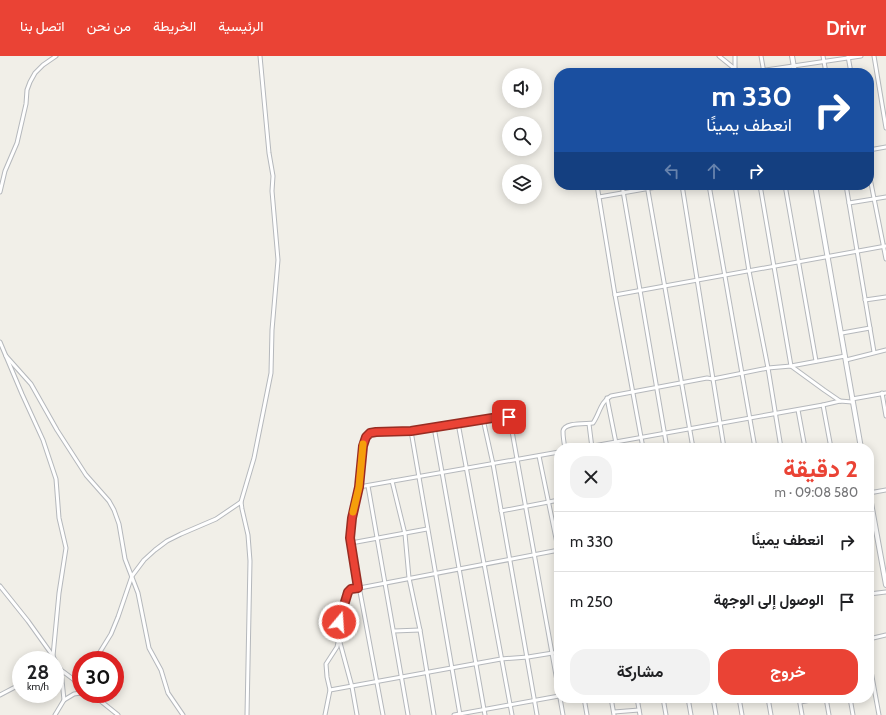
<!DOCTYPE html>
<html lang="ar">
<meta charset="utf-8">
<style>
body{margin:0;font-family:Cabin,Vazirmatn,sans-serif;background:#f2f2f2;color:#202124;direction:rtl;height:100vh;display:flex;flex-direction:column;font-size:15px;white-space:nowrap}
*{box-sizing:border-box;margin:0}
p{font-size:13px;color:#757577}
.icon{flex:none;width:22px;height:22px;fill:none;stroke:currentColor;stroke-width:2;stroke-linecap:round;stroke-linejoin:round}
.map{position:relative;flex:1;overflow:hidden;direction:ltr}
.panel{position:absolute;left:554px;top:387px;width:320px;height:260px;display:flex;flex-direction:column;background:#fff;border-radius:16px;box-shadow:0 2px 10px #0003;direction:rtl}
.panel>*{flex:none}
.hud{position:absolute;left:554px;top:12px;width:320px;height:122px;border-radius:16px;box-shadow:0 2px 10px #0003;direction:rtl;background:#1a4fa0;color:#fff;overflow:hidden}
.fabs{position:absolute;left:502px;top:12px;display:grid;gap:8px}
.fabs a{display:grid;place-items:center;width:40px;height:40px;border-radius:50%;background:#fff;box-shadow:0 2px 10px #0003;font-size:20px}
.speed{position:absolute;left:12px;top:595px;display:flex;gap:8px;font-size:20px;font-weight:700;text-align:center}
.speed>*{display:grid;place-content:center;width:52px;height:52px;border-radius:50%;background:#fff;box-shadow:0 2px 10px #0003;line-height:1}
.speed small{font-size:10px;font-weight:400}
.speed .limit{border:6px solid #d22;background:#fff;color:#111}
.pin{position:absolute;display:grid;place-items:center;width:34px;height:34px;color:#fff;margin:-17px;border-radius:8px;box-shadow:0 2px 6px #0006}
.me{position:absolute;width:44px;margin:-22px;rotate:18deg;stroke-linejoin:round;filter:drop-shadow(0 0 3px #0008)}
.turn{display:flex;align-items:center;gap:14px;height:84px;padding:0 16px;font-size:18px}
.turn .icon{width:52px;height:52px;stroke-width:2.5}
.turn b{display:block;font-size:28px;line-height:34px}
.lanes{display:flex;align-items:center;height:38px;padding:0 16px;background:#0003;justify-content:center;gap:20px;direction:ltr}
.lanes .off{opacity:.35}
.round{display:grid;place-items:center;flex:none;width:42px;height:42px;border-radius:16px;background:#f2f2f2}
.summary{display:flex;align-items:center;justify-content:space-between;height:68px;padding:0 16px}
h1{font-size:24px;font-weight:700;line-height:30px;color:#ea4335}
.button{display:flex;gap:8px;margin-top:auto;padding:8px 16px}
.button a{flex:1;height:46px;border-radius:16px;background:#ea4335;color:#fff;font-size:16px;font-weight:700;line-height:46px;text-align:center}
.button a+a{background:#f2f2f2;color:#202124}
ul{padding:0;list-style:none}
li{display:flex;align-items:center;gap:12px;height:60px;padding:0 16px;border-top:1px solid #e0e0e0}
li div{flex:1}
li b{display:block;font-size:15px}
li em{font-style:normal}
header{display:flex;align-items:center;gap:24px;box-sizing:border-box;height:56px;padding:0 20px;background:#ea4335;color:#fff}
header strong{font-size:19px}
nav{display:flex;gap:22px;margin-inline-start:auto;font-size:14px}
.map>svg:first-child{display:block}
.lines{fill:none;stroke-linecap:round;stroke-linejoin:round}
.minor-casing{stroke:#b5b8bc;stroke-width:5}
.tertiary-casing{stroke:#b5b8bc;stroke-width:6}
.minor{stroke:#fff;stroke-width:3}
.tertiary{stroke:#fff;stroke-width:4}
.route-casing{stroke:#982c22;stroke-width:10}
.route{stroke:#ea4335;stroke-width:7}
.slow{stroke:#f59e0b;stroke-width:7}
</style>
<header>
<strong>Drivr</strong>
<nav><a>الرئيسية</a><a>الخريطة</a><a>من نحن</a><a>اتصل بنا</a></nav>
</header>
<div class="map">
<svg width="886" height="659" viewBox="0 0 886 659">
<rect width="100%" height="100%" fill="#f1efe8"/>
<g class="lines">
<defs>
<g id="minor">
<polyline points="719,0 740,17"/>
<polyline points="761,0 764,17"/>
<polyline points="823,0 826,17"/>
<polyline points="848,0 851,17"/>
<polyline points="874,0 886,72"/>
<polyline points="735,12 735,0"/>
<polyline points="746,17 861,0"/>
<polyline points="869,94 886,91"/>
<polyline points="869,117 886,203"/>
<polyline points="597,129 615,239 643,392"/>
<polyline points="622,129 667,392"/>
<polyline points="647,129 693,392"/>
<polyline points="682,129 724,392"/>
<polyline points="709,129 755,392"/>
<polyline points="735,129 749,215 768,312 781,392"/>
<polyline points="760,129 791,310 845,300"/>
<polyline points="785,129 816,305"/>
<polyline points="846,129 874,296"/>
<polyline points="0,136 5,115 17,87 26,48 27,34 30,26 35,17 43,9 56,0"/>
<polyline points="599,141 668,129"/>
<polyline points="849,147 886,141"/>
<polyline points="615,239 886,190"/>
<polyline points="865,244 886,241"/>
<polyline points="842,277 870,272"/>
<polyline points="0,286 22,338 43,384 56,423 59,462 66,492 59,537 53,600 55,604"/>
<polyline points="6,300 31,328 57,374 86,419 109,445 114,454 119,468 125,503 138,537 149,592 161,614 168,637 183,659"/>
<polyline points="846,304 886,294"/>
<polyline points="882,337 886,360"/>
<polyline points="607,342 617,392"/>
<polyline points="852,343 886,337"/>
<polyline points="823,349 831,392"/>
<polyline points="798,354 805,392"/>
<polyline points="483,363 493,408 537,659"/>
<polyline points="458,367 512,659"/>
<polyline points="589,368 592,392"/>
<polyline points="434,371 485,659"/>
<polyline points="411,375 460,659"/>
<path d="M565 392C564 387 563 380 563 375 564 366 586 368 593 367 600 357 600 346 611 340L707 322 713 323 768 312 791 310 824 334 840 345"/>
<polyline points="582,392 823,349 840,345 852,346"/>
<polyline points="539,400 559,497"/>
<polyline points="392,425 405,478 409,522 420,574 434,659"/>
<polyline points="368,430 408,659"/>
<polyline points="359,431 559,396"/>
<polyline points="869,437 886,434"/>
<polyline points="501,455 559,444"/>
<polyline points="351,487 427,473"/>
<polyline points="0,530 28,565 53,600"/>
<polyline points="869,538 886,536"/>
<polyline points="394,575 420,574"/>
<polyline points="339,583 352,631 357,659"/>
<polyline points="869,583 886,579"/>
<polyline points="95,604 111,578 118,561 132,520 144,504 155,494 167,485 181,478 216,463 241,446"/>
<polyline points="869,604 879,659"/>
<polyline points="55,605 61,614 81,629"/>
<polyline points="55,616 62,617"/>
<polyline points="330,634 501,603 528,601 559,596"/>
<polyline points="84,638 96,642"/>
<polyline points="92,638 118,659"/>
<polyline points="0,639 21,628"/>
<polyline points="560,642 563,659"/>
<polyline points="584,642 587,659"/>
<polyline points="611,642 614,659"/>
<polyline points="637,642 640,659"/>
<polyline points="663,642 666,659"/>
<polyline points="688,642 691,659"/>
<polyline points="713,642 716,659"/>
<polyline points="739,642 742,659"/>
<polyline points="768,642 771,659"/>
<polyline points="799,642 802,659"/>
<polyline points="826,642 829,659"/>
<polyline points="850,642 853,659"/>
<polyline points="64,644 74,638 81,637"/>
<polyline points="800,646 822,642"/>
<polyline points="614,656 639,654"/>
<polyline points="55,659 64,644 61,614"/>
<polyline points="247,659 250,505 248,479 242,453 241,446 254,402 271,317 272,274 278,204 272,135 273,120 269,97 260,0"/>
<polyline points="325,659 330,634 327,621 326,608 337,591 339,582 338,574 340,560 349,534 559,494"/>
<polyline points="383,659 350,482 352,462 359,431 363,390 366,381 370,377 411,375 505,360 510,364 559,636"/>
<polyline points="454,659 559,640"/>
</g>
<g id="tertiary">
<polyline points="792,0 795,17"/>
<polyline points="815,129 861,392"/>
<polyline points="869,436 886,529"/>
</g>
</defs>
<use href="#minor" class="minor-casing"/>
<use href="#tertiary" class="tertiary-casing"/>
<use href="#minor" class="minor"/>
<use href="#tertiary" class="tertiary"/>
</g>
<g class="lines">
<defs>
<polyline id="route" points="339,566 348,536 351,533 358,532 350,482 352,462 359,431 363,390 366,381 370,377 376,376 411,375 505,360 509,361"/>
</defs>
<use href="#route" class="route-casing"/>
<use href="#route" class="route"/>
<polyline class="slow" points="353,456 359,431 363,388"/>
</g>
</svg>
<div class="fabs">
<a><svg class="icon" aria-label="sound" viewBox="0 0 24 24"><path d="M4 9h4l5-4v14l-5-4H4zM17 9q2 3 0 6"/></svg></a>
<a><svg class="icon" aria-label="search" viewBox="0 0 24 24"><circle cx="10" cy="10" r="6"/><path d="M15 15l6 6"/></svg></a>
<a><svg class="icon" aria-label="layers" viewBox="0 0 24 24"><path d="M12 4l9 5-9 5-9-5zM3 14l9 5 9-5"/></svg></a>
</div>
<div class="speed"><div>28<small>km/h</small></div><div class="limit">30</div></div>
<div class="pin" style="left:509px;top:361px;background:#d93025"><svg class="icon" aria-label="arrive" viewBox="0 0 24 24"><path d="M6 21V4h12l-3 4 3 4H6"/></svg></div>
<svg class="me" style="left:339px;top:566px" viewBox="-20 -20 40 40"><circle r="17" fill="#ea4335" stroke="#fff" stroke-width="3"/><path d="M0-11L8 9 0 5-8 9z" fill="#fff"/></svg>
<div class="hud">
<div class="turn"><svg class="icon" aria-label="right" viewBox="0 0 24 24"><path d="M7 20v-9h11M14 6l5 5-5 5"/></svg><div><b>330 m</b>انعطف يمينًا</div></div>
<div class="lanes"><svg class="icon off" aria-label="left" viewBox="0 0 24 24"><path d="M17 20v-9H6M10 6l-5 5 5 5"/></svg><svg class="icon off" aria-label="ahead" viewBox="0 0 24 24"><path d="M12 20V5M6 11l6-6 6 6"/></svg><svg class="icon" aria-label="right" viewBox="0 0 24 24"><path d="M7 20v-9h11M14 6l5 5-5 5"/></svg></div>
</div>
<section class="panel">
<div class="summary"><div><h1>2 دقيقة</h1><p>580 m · 09:08</p></div><a class="round"><svg class="icon" aria-label="close" viewBox="0 0 24 24"><path d="M6 6l12 12M18 6L6 18"/></svg></a></div>
<ul>
<li><svg class="icon" aria-label="right" viewBox="0 0 24 24"><path d="M7 20v-9h11M14 6l5 5-5 5"/></svg><div><b>انعطف يمينًا</b></div><em>330 m</em></li>
<li><svg class="icon" aria-label="arrive" viewBox="0 0 24 24"><path d="M6 21V4h12l-3 4 3 4H6"/></svg><div><b>الوصول إلى الوجهة</b></div><em>250 m</em></li>
</ul>
<div class="button"><a>خروج</a><a>مشاركة</a></div>
</section>
</div>
